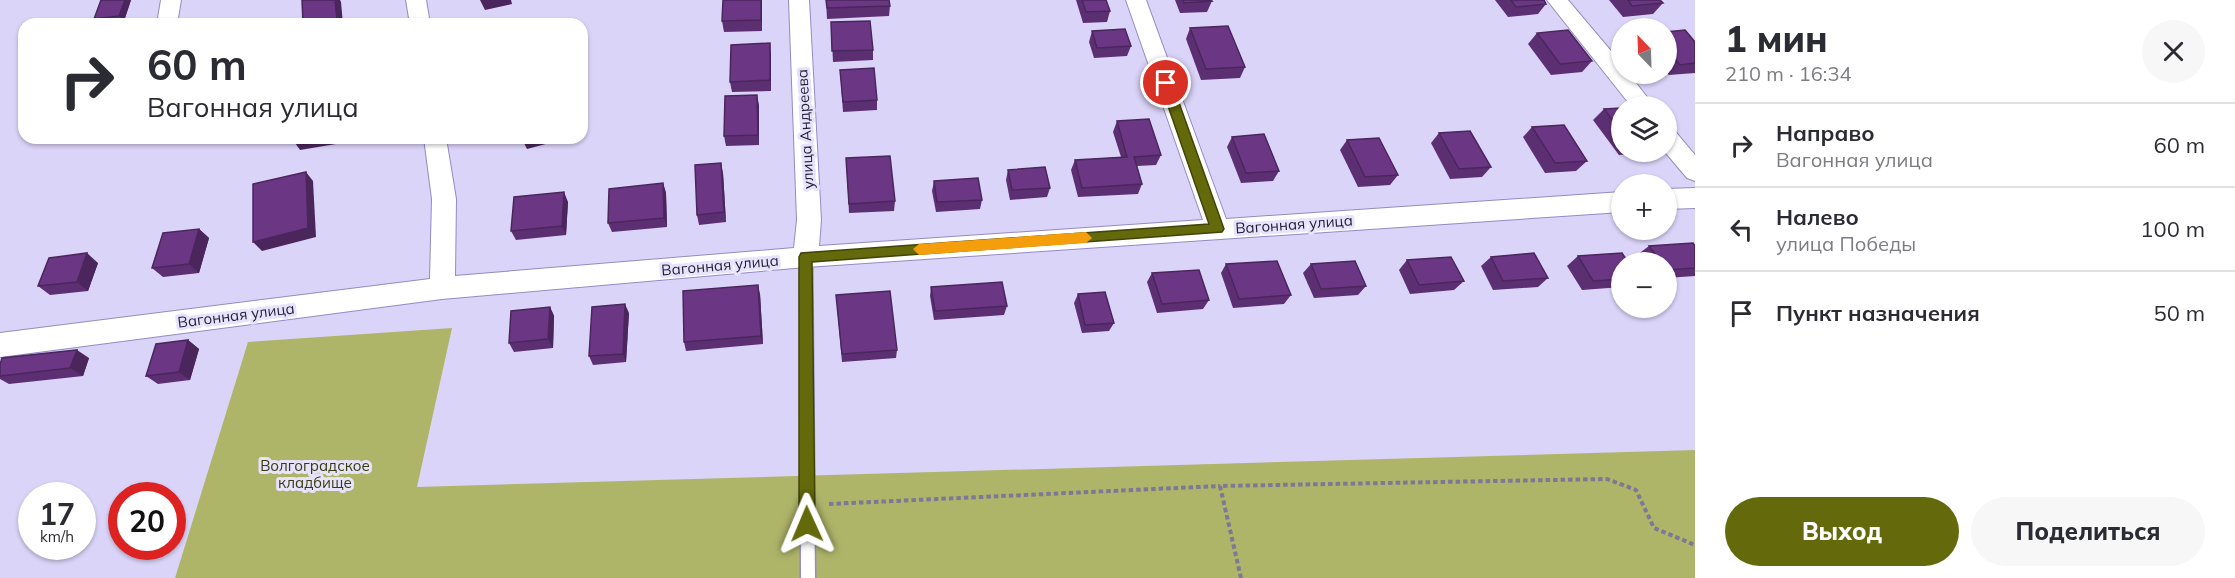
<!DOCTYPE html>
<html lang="ru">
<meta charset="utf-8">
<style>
body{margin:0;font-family:Mulish,sans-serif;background:#f7f7f7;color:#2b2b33;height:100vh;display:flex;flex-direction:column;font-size:22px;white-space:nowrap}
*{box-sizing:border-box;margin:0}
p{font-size:20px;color:#7c7c81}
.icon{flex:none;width:33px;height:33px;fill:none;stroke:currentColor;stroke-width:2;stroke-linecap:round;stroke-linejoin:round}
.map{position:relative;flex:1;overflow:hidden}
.drawer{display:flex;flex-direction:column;background:#fff;width:540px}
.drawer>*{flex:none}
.guide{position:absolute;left:18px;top:18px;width:570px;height:126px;border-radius:18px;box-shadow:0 2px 4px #0004;background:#fff;color:#2b2b33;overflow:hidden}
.needle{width:39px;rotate:337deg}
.controls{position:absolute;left:1611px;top:18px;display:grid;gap:12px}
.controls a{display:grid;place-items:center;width:66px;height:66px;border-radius:50%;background:#fff;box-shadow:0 2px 4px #0004;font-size:30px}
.speed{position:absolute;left:18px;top:482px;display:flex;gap:12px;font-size:30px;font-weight:700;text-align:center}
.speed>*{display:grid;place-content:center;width:78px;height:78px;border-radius:50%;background:#fff;box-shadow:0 2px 4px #0004;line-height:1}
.speed small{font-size:15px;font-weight:400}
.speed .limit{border:9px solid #d22;background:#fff;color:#111}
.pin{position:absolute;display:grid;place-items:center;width:51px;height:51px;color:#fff;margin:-26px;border:3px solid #fff;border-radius:50%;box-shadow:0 2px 6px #0007}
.me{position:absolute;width:66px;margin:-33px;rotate:359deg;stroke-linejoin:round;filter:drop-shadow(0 0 4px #0008)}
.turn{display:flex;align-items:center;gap:21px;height:126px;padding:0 30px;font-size:27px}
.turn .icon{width:78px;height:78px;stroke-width:2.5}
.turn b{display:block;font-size:42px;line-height:51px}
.round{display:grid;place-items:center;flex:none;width:63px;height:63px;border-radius:32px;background:#f7f7f7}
.overview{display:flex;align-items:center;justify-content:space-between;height:102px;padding:0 30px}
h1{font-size:36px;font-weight:800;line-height:45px}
.action{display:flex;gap:12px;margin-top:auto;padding:12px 30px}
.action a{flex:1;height:69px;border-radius:36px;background:#646a0b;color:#fff;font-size:24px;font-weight:800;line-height:69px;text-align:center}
.action a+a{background:#f7f7f7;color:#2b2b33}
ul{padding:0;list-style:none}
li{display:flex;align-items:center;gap:18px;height:84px;padding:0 30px;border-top:2px solid #e1e1e2}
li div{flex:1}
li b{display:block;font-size:22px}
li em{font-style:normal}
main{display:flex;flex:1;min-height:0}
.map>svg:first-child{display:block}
.green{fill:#aeb569}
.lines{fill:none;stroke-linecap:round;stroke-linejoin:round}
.lane-casing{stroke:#958ac2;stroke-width:3}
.street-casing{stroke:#958ac2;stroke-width:2}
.path{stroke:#7d7895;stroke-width:4;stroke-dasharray:4.5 3;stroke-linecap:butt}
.lane{fill:#fff;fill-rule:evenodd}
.street{fill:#fff;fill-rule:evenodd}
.wall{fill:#5c2f72}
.shaded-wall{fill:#4b265d}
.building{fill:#6b3785;stroke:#4b265d;stroke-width:1.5}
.route{fill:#646a0b;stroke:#414507;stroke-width:1.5}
.slow{fill:#f59e0b}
.labels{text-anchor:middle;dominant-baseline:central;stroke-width:6;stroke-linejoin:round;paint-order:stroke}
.street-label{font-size:15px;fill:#221e34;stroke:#e7e3fc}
.park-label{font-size:15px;fill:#383b0d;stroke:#e7e3fc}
</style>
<main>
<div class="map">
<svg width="1695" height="578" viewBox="0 0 1695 578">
<rect width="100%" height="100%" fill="#dbd4f9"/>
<polygon class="green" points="452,328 417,487 1695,450 1695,578 175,578 248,342"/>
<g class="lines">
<defs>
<polygon id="lane" points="806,252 810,254 812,257 815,578 801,578 800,257 802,254"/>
<g id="street">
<polygon points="161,0 181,0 177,24 157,24"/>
<polygon points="406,0 426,0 430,24 410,24"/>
<polygon points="789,0 809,0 821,220 819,246 1203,220 1126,0 1146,0 1226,219 1622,192 1622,212 806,267 442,299 0,357 0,333 430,279 432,199 424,138 446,138 456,199 455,276 794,248 797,220"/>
<polygon points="1547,0 1568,0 1622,64 1622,74 1629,74 1654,106 1631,106"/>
<polygon points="1666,127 1674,130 1695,155 1695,181 1687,178 1665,152"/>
<polygon points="1695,188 1695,208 1666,209 1666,189"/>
</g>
</defs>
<use href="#lane" class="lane-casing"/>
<use href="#street" class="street-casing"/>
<g class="path">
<polyline points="829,504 1220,486"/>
<polyline points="1241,578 1220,486 1607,479 1636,490 1654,528 1695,545"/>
</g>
<use href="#lane" class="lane"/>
<use href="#street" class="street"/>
</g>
<g class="wall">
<polygon points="131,0 124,21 99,24 94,19"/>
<polygon points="762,0 762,31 724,32 722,21"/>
<polygon points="826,0 890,6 889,16 827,19"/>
<polygon points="1076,0 1106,0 1110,11 1107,22 1083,23"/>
<polygon points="1175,0 1211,0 1212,1 1207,12 1180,13"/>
<polygon points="1495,0 1544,0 1546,4 1538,14 1508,17"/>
<polygon points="1609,0 1660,0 1663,3 1653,14 1623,17"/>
<polygon points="831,22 873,50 873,60 833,62"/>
<polygon points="1190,28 1245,67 1240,78 1201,80 1186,39"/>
<polygon points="1092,31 1131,46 1127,56 1094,58 1089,42"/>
<polygon points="1666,32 1695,42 1695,73 1669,75 1666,72"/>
<polygon points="1537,33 1592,61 1582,72 1551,75 1528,44"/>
<polygon points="771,54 771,91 732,92 730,82"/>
<polygon points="840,70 877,100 877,110 843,112"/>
<polygon points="759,105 759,145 726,146 724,136"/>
<polygon points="1622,108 1622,152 1649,152 1619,155 1593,120 1604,109"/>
<polygon points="1117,121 1161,155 1156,165 1137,166 1142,184 1138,194 1078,197 1071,170 1075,160 1121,157 1113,132"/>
<polygon points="1532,127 1587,161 1576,171 1545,173 1523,137"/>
<polygon points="1439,133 1491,167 1482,177 1450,179 1431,143"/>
<polygon points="1232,137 1279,171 1273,181 1241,183 1227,147"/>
<polygon points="1347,140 1398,175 1390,185 1358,187 1340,150"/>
<polygon points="846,158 895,201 894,211 849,213"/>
<polygon points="1008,170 1050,188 1047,197 1010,200 1006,180"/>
<polygon points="723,173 726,222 699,225 697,215"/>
<polygon points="934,181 982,200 980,209 936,212 932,191"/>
<polygon points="663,183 666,193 667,227 612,232 608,223"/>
<polygon points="568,202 566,235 516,240 511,231"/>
<polygon points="199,229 209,238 199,273 163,277 152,268"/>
<polygon points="1649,246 1695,246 1695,276 1666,278 1666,262 1642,262 1637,255"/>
<polygon points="1578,256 1622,262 1622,287 1582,290 1567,266"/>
<polygon points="1491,257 1548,278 1538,287 1493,290 1481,266"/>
<polygon points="1407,260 1464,281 1454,290 1410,294 1399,270"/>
<polygon points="98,263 88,291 50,295 38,286"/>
<polygon points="1226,264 1291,295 1284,304 1233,308 1221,273"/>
<polygon points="1311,264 1366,286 1358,295 1314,298 1303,273"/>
<polygon points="1152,273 1209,300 1203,309 1157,313 1147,282"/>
<polygon points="931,287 1007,306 1004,315 934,320 930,296"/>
<polygon points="760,294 763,344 686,351 684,342"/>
<polygon points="1078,294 1114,323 1109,331 1082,333 1074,303"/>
<polygon points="836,295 897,350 896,358 842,362"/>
<polygon points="550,307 554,316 553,348 514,352 509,343"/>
<polygon points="629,313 626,362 593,365 589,356"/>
<polygon points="188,340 199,349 190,380 158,384 146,376"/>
<polygon points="89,358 83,376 9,384 0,379 0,364"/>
</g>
<g class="shaded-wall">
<polygon points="125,0 131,0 124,21 119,16"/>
<polygon points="335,0 340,0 341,2 343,24 320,24"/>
<polygon points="480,0 511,0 512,4 485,10"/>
<polygon points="761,0 762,0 762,31 761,20"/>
<polygon points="770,43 771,54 771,91 770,80"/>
<polygon points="757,95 759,105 759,145 758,135"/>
<polygon points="305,138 342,138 342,143 300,150 293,140"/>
<polygon points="525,138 556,138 557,141 527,149 522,139"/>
<polygon points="721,163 723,173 726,222 724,212"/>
<polygon points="306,172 313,181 316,237 262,251 253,242"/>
<polygon points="663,183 666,193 667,227 664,218"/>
<polygon points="564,192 568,202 566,235 562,226"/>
<polygon points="199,229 209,238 199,273 189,264"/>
<polygon points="87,253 98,263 88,291 77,282"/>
<polygon points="758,285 760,294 763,344 761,336"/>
<polygon points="625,304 629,313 626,362 623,354"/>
<polygon points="550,307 554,316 553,348 548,339"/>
<polygon points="188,340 199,349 190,380 179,372"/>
<polygon points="77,350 89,358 83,376 70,368"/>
</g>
<g class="building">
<polygon points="101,0 125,0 119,16 94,19"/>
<polygon points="302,0 335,0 337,20 320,24 303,24"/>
<polygon points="723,0 761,0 761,20 722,21"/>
<polygon points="826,0 889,0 890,6 827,8"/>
<polygon points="1082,0 1106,0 1110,11 1086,12"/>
<polygon points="1183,0 1211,0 1212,1 1184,3"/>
<polygon points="1511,0 1544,0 1546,4 1516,7"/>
<polygon points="1628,0 1660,0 1663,3 1632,6"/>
<polygon points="870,21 873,50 832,51 831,22"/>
<polygon points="1228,26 1245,67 1206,69 1190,28"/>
<polygon points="1125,29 1131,46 1097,48 1092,31"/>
<polygon points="1568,30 1592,61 1560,64 1537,33"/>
<polygon points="1685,30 1695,42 1695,63 1680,65 1666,49 1666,32"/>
<polygon points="770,43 770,80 730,82 731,45"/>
<polygon points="874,68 877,100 843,102 840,70"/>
<polygon points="757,95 758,135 724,136 725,96"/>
<polygon points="1622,108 1622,133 1604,109"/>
<polygon points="1149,119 1161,155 1134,157 1142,184 1082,188 1075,160 1127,157 1117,121"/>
<polygon points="1564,125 1587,161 1555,163 1532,127"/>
<polygon points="1470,131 1491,167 1459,169 1439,133"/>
<polygon points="1264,134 1279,171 1246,173 1232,137"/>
<polygon points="293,138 305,138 293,140"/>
<polygon points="1379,138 1398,175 1365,177 1347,140"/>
<polygon points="890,156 895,201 849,204 846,158"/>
<polygon points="721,163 724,212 697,215 695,165"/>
<polygon points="1045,167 1050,188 1012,190 1008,170"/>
<polygon points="306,172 308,228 253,242 253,184"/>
<polygon points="978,178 982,200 937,202 934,181"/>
<polygon points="663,183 664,218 608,223 609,189"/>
<polygon points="564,192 562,226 511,231 514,197"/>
<polygon points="199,229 189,264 152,268 163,233"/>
<polygon points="1693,243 1695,246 1695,268 1666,270 1666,262 1661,262 1649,246"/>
<polygon points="87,253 77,282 38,286 49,258"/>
<polygon points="1534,253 1548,278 1503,281 1491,257"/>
<polygon points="1622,253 1628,262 1622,262 1622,279 1593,281 1578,256"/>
<polygon points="1451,257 1464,281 1419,285 1407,260"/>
<polygon points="1277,261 1291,295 1239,299 1226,264"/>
<polygon points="1355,261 1366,286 1321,289 1311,264"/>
<polygon points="1199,270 1209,300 1162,304 1152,273"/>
<polygon points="1002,282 1007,306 935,311 931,287"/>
<polygon points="758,285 761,336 684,342 683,291"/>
<polygon points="890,291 897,350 842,354 836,295"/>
<polygon points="1105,292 1114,323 1085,325 1078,294"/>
<polygon points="625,304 623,354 589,356 592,307"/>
<polygon points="550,307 548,339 509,343 511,311"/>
<polygon points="188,340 179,372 146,376 156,344"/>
<polygon points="77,350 70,368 0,376 0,364 2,358"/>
</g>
<polygon class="route" points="1166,79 1172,83 1224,229 1222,232 812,262 815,524 813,529 807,531 802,529 799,524 799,257 801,253 1209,224 1160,83"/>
<polygon class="slow" points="1086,232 1092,238 1086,243 919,255 913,249 919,244"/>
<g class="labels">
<g class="street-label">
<text transform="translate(805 129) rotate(-93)">улица Андреева</text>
<text transform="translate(1294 224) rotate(-4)">Вагонная улица</text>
<text transform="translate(720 265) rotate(-5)">Вагонная улица</text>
<text transform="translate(236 315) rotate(-7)">Вагонная улица</text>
</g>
<g class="park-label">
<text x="315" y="465">Волгоградское<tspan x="315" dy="17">кладбище</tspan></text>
</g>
</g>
</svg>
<div class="controls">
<a><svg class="needle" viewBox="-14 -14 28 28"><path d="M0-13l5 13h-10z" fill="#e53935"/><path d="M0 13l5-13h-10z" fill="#7c7c81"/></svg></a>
<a><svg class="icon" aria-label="layers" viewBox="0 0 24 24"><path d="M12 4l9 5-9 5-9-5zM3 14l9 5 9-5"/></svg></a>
<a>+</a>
<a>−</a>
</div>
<div class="speed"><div>17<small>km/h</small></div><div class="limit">20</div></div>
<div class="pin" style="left:1166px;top:83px;background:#d93025"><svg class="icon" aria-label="arrive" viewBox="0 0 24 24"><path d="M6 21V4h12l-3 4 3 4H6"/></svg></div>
<svg class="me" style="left:807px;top:524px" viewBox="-20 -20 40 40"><path d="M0-17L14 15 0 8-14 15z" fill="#646a0b" stroke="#fff" stroke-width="4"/></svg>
<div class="guide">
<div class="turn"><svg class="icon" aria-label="right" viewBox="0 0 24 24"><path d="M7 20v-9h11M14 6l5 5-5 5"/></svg><div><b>60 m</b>Вагонная улица</div></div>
</div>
</div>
<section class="drawer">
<div class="overview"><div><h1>1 мин</h1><p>210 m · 16:34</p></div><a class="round"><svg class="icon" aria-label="close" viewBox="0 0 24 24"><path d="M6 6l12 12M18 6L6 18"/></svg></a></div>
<ul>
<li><svg class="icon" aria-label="right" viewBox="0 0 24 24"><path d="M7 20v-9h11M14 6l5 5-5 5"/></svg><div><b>Направо</b><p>Вагонная улица</p></div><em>60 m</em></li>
<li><svg class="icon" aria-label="left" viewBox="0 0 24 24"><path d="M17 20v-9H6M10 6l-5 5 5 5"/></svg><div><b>Налево</b><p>улица Победы</p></div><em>100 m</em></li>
<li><svg class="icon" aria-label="arrive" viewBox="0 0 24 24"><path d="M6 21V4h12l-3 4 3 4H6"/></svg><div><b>Пункт назначения</b></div><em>50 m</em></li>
</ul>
<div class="action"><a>Выход</a><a>Поделиться</a></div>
</section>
</main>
